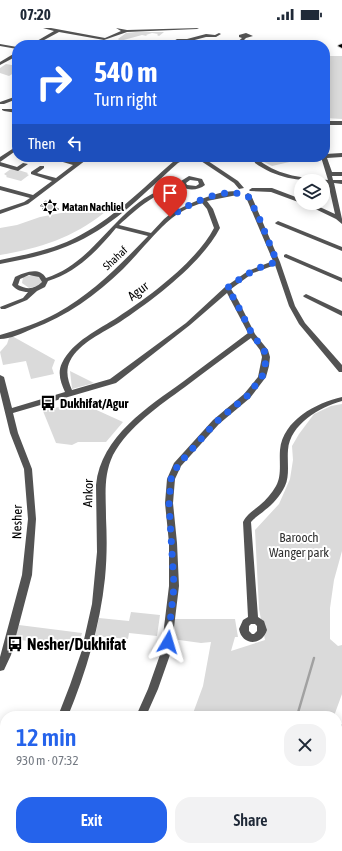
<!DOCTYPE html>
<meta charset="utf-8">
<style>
body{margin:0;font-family:"Asap Condensed",sans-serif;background:#f2f2f3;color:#1f2937;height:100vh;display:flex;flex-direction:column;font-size:15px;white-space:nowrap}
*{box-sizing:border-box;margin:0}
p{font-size:13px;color:#747a83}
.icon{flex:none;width:22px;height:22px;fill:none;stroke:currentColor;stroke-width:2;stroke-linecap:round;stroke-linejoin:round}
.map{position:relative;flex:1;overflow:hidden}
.sheet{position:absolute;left:0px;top:683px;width:342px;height:140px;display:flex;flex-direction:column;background:#fff;border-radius:16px 16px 0 0;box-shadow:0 2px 10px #0003}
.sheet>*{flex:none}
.banner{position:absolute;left:12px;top:12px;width:318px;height:122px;border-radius:16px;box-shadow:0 2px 10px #0003;background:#2563eb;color:#fff;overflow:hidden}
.tools{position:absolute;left:294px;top:146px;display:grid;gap:8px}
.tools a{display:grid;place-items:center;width:36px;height:36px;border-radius:50%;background:#fff;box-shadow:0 2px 10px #0003;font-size:20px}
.pin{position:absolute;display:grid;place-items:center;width:34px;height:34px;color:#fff;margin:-41px -17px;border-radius:50% 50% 50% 0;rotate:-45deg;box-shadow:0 0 4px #0007}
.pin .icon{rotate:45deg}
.me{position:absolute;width:44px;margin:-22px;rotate:7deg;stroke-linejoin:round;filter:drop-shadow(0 0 3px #0008)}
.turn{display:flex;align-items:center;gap:14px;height:84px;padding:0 16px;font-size:18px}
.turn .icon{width:52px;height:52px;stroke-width:2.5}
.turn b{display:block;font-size:28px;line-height:34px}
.then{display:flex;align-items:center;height:38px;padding:0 16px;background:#0003;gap:8px;font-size:15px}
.round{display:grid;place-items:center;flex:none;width:42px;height:42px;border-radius:16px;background:#f2f2f3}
.overview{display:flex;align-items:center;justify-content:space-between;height:68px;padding:0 16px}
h1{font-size:24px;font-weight:600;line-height:30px;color:#2563eb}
.button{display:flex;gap:8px;margin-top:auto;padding:8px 16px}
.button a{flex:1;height:46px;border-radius:16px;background:#2563eb;color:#fff;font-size:16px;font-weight:600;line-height:46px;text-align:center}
.button a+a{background:#f2f2f3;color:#1f2937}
.status{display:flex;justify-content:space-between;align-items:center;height:28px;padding:0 20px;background:#fff;direction:ltr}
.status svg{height:11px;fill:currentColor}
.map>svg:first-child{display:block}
.green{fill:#dadada}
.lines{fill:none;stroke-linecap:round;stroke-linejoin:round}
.stream{stroke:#a1a1a1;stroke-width:2.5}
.building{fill:#c3c3c3;stroke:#979797}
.major-casing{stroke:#dbdbdb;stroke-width:2}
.minor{fill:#535353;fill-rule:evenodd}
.major{fill:#000;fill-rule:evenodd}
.route{stroke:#2563eb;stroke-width:7;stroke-dasharray:0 12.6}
.labels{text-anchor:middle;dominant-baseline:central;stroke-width:4;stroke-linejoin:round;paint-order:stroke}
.far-poi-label{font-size:11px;font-weight:bold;fill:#000;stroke:#fff;text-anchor:start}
.far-street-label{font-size:11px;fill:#000;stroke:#fff}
.street-label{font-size:13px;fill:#000;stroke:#fff}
.poi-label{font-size:13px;font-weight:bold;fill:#000;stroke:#fff;text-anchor:start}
.park-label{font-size:13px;fill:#313131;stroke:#fff}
.near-poi-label{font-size:16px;font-weight:bold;fill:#000;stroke:#fff;text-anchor:start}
</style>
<div class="status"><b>07:20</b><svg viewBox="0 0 49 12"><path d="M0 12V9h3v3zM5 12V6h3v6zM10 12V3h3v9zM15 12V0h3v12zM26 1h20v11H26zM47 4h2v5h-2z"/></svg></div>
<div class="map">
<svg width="342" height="823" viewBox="0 0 342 823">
<rect width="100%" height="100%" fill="#fff"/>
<g class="green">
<polygon points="136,4 164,4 159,8 157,7 158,6 152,5 146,7 147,8 142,7 120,13 118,11 126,5"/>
<polygon points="325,28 342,28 342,91 325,90"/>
<polygon points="6,36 17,38 17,43 9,48 0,45 0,40"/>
<polygon points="264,129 311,129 272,138 264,134"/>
<polygon points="12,140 28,145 27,146 29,147 21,153 6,149 7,148 4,146"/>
<path d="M70 175 105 184C73 210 40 220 0 227V200L17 197 40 189 61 185 67 182V177Z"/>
<polygon points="34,247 40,249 42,254 41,257 29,260 22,255 23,249"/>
<polygon points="12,308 55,332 52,340 54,346 31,351 26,333 3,337 0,324 7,316 9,310"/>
<polygon points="70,343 94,355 72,361"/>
<polygon points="79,374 123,394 106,414 78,414 72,417 56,415 43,383"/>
<polygon points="342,376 342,523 334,552 330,580 330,611 338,618 342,617 342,666 334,688 192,688 203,658 211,614 201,615 172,611 173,591 235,591 238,609 235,609 231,623 265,612 259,581 255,502 279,476 290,451 293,432 292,418 299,406 314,386 331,378"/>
<polygon points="131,584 160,587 157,608 129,605 128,611 95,608 99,590 129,593"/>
<polygon points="19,597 82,605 78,620 14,611"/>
<polygon points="342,715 342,787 337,799 337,724"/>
<polygon points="112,818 278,818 279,823 108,823"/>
</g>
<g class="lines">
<g class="stream">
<polyline points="297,688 314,630"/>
<polyline points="250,823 252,818"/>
</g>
</g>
<polygon class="building" points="45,173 54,175 52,178 59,181 51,185 42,181 46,179 40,178"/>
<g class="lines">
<defs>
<polygon id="major" points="342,16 342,20 338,18 339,17"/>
</defs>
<use href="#major" class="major-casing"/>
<g class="minor">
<polygon points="43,0 51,0 105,10 121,3 116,0 127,2 199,0 197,1 127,4 104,12 59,4 35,17 30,17 54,3"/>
<polygon points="219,5 221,6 216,9 206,9 187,14 178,13 172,17 167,17 177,11 187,11 206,6 215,7"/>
<polygon points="246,5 253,8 246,10 239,17 234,17 242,10 239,9 239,7"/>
<polygon points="110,14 128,16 130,17 108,16 108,15"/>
<polygon points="0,16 17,19 17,21 0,18"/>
<polygon points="15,25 17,25 17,28 0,37 0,34"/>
<polygon points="17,68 17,71 4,76 0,76 0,74"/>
<polygon points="2,81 17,81 17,85 4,83 2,82"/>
<rect x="325" y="93" width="17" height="4"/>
<polygon points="17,118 17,122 0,134 0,129"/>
<path d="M342 125V129L327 130 332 144H342V148H332L333 152H342V156L334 155 342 191V196L336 191 303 175H311L335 186 328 155H323V153C298 153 276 150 255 135L253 129H259L260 133C280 148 303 150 328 152L321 129H325V126Z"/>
<polygon points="46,129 56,129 77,134 84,129 90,129 28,176 0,186 0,182 24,174 30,170 0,162 0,158 33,167 52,153 31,146 31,144 40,138 44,138 44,140 37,145 56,150 73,137"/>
<path d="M183 129 188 130 178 135C146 163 116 196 77 214 52 226 26 231 0 236V232C25 227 50 222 73 211 112 192 142 161 174 133Z"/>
<polygon points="195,129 202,129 238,153 244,160 239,161 234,155"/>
<polygon points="0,134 17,139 23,135 28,136 18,143 0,138"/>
<path d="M189 148 202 151 205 157C199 162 189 163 182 159 156 163 138 180 119 197L151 205C157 199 162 192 169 187 180 179 228 157 240 165L237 167 207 173 213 181 220 200C202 235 153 272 120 294 103 305 80 314 70 333 65 343 68 353 72 362L110 351 186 295 225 259 248 243 273 233 245 167 248 165 251 167 280 234 295 278 305 295 342 337V344H339L299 296 289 278 275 237 253 245 231 261 238 272 255 306 268 322 270 329 269 338 266 349 250 370 219 396 181 438 175 451 173 475 177 515 179 558 171 624 158 661 146 688H136L148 661 161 624 169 558V515L165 475 167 451 174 435 213 392 244 366 258 349 262 329 260 322 251 310C229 326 207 342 185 359 159 378 129 398 113 427 103 448 106 468 106 490 107 510 107 530 105 550 100 598 86 644 68 688H58L70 657 81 625 92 576 97 524 96 457C101 408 148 379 184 353 205 337 227 321 248 305L227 265 190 297 116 355 13 385 18 405 32 441 36 491 32 547 11 627 4 642 0 643V629L22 547 28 491 24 441 10 405 0 364V347L4 349 12 380 65 364C61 355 57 345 62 335 73 313 98 302 118 289 149 269 197 233 214 200L207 181 202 175C192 178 181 183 172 190 154 205 140 224 123 241 96 267 67 288 32 301 23 305 10 311 0 311V307C20 301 39 295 57 285 92 266 121 236 148 208L116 200C97 223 77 244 48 253L45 259 37 263 27 272 5 281H1L0 279 23 270 28 264C22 264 16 262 12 257L15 249C24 245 39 238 46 250 102 232 119 166 181 156V153ZM190 152 198 153 199 156 196 158 187 157 186 155ZM29 247 39 249 42 254C35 261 27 262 18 257L20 251Z"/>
<polygon points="252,160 272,160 301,171 301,175 271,164 250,163 249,162"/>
<polygon points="278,193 342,219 342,223 276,196 275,195"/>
<polygon points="286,226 342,250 342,254 284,229 284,227"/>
<polygon points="306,266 342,283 342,288 304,269 303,268"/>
<path d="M342 369V373C320 379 290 396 288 422 287 434 290 447 285 458 280 468 273 476 265 482 261 486 255 489 251 494L258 589 264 593 267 602C262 618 242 618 239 601L243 592 248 589 243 494C247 486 253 483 260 477 266 472 272 465 276 458 282 447 279 434 280 422 283 392 316 375 342 369ZM255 596 257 598V603L254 606H252L249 603V598L251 596Z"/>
<polygon points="342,696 342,710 337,714 337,700"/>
<polygon points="5,801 5,816 0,819 0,804"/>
<polygon points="62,818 79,818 76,823 59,823"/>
<polygon points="271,818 284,818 282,823 269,823"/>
</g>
<use href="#major" class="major"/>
</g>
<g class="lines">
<path class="route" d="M168 614 174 558 169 475 171 451 178 437 216 394 247 368 262 349 265 338 266 329 264 322 252 306 235 272 227 260C244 248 256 239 277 234L260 192 248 168C243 168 240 166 236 165 218 162 184 178 170 189"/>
</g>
<defs>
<symbol id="synagogue-bare" viewBox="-9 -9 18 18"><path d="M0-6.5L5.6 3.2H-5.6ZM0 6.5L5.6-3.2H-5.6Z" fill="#000" stroke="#fff" stroke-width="2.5" paint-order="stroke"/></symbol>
<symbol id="bus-bare" viewBox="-9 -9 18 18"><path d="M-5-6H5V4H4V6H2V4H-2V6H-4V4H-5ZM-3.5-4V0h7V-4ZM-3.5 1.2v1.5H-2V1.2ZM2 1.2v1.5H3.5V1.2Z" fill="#000" stroke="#fff" stroke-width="2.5" paint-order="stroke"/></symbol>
</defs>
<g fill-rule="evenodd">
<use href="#synagogue-bare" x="39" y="168" width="22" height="22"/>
<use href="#bus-bare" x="37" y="364" width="22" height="22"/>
<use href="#bus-bare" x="4" y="605" width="22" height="22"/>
</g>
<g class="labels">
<g class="far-poi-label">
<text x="62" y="179">Matan Nachliel</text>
</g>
<g class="far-street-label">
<text transform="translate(115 230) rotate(-43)">Shahaf</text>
</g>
<g class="street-label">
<text transform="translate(138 263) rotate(-37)">Agur</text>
<text transform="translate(88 465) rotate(-88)">Ankor</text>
<text transform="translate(17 494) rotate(-89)">Nesher</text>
</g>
<g class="poi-label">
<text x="60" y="375">Dukhifat/Agur</text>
</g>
<g class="park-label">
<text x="299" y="509">Barooch<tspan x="299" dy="15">Wanger park</tspan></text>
</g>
<g class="near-poi-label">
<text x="27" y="616">Nesher/Dukhifat</text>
</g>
</g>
</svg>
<div class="tools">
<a><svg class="icon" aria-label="layers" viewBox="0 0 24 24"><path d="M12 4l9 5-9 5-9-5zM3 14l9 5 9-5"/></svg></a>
</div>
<div class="pin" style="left:170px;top:189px;background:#d93025"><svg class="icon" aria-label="arrive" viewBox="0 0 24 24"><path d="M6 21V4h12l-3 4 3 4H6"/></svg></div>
<svg class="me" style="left:168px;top:614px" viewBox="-20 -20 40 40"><path d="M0-17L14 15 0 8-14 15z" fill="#2563eb" stroke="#fff" stroke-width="4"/></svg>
<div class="banner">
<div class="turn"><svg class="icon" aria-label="right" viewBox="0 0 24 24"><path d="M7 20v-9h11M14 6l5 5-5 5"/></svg><div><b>540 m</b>Turn right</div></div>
<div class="then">Then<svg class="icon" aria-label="left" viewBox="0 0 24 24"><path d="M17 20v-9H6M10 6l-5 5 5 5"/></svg></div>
</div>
<section class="sheet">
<div class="overview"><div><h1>12 min</h1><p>930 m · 07:32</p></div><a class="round"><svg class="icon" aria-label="close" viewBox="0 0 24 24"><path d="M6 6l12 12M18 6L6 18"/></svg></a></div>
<div class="button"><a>Exit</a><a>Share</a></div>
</section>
</div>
